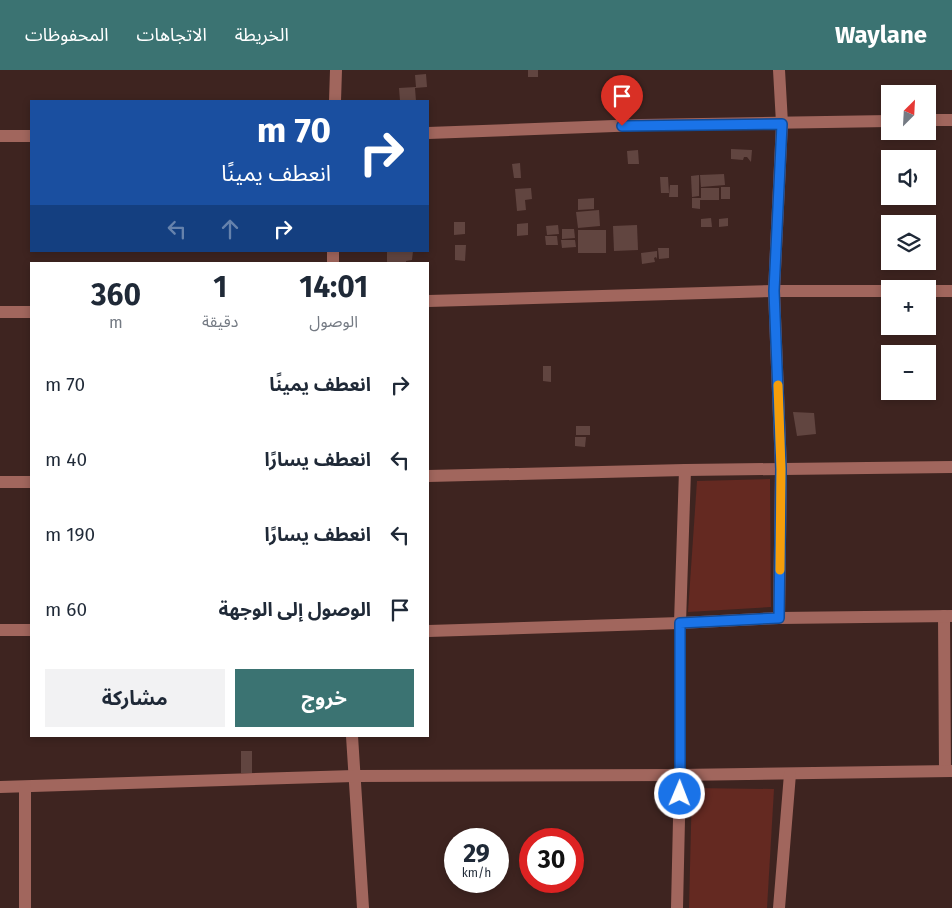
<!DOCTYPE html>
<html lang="ar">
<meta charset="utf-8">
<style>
body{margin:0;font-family:"Fira Sans","Noto Sans Arabic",sans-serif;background:#f2f2f3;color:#1f2937;direction:rtl;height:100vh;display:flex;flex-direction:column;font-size:19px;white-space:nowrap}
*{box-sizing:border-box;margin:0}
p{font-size:16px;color:#747a83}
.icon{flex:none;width:28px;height:28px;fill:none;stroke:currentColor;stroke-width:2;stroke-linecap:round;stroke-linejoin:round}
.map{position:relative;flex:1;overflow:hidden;direction:ltr}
.side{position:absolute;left:30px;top:192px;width:399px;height:475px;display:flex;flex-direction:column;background:#fff;border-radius:0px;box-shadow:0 2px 8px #0003;direction:rtl}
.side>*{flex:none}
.hud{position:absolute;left:30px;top:30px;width:399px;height:152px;border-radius:0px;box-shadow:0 2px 8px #0003;direction:rtl;background:#1a4fa0;color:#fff;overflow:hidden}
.needle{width:32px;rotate:24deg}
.fabs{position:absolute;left:881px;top:15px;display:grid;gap:10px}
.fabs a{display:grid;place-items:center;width:55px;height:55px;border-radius:0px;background:#fff;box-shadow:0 2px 8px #0003;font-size:25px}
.speed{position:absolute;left:444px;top:758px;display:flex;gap:10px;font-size:25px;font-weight:700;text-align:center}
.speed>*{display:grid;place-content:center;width:65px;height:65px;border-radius:50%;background:#fff;box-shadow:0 2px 8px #0003;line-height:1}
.speed small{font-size:12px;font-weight:400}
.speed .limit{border:8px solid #d22;background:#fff;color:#111}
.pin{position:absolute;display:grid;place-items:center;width:42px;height:42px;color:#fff;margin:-51px -21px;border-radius:50% 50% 50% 0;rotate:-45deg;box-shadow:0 0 5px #0007}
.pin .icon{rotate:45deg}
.me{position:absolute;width:55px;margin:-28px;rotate:1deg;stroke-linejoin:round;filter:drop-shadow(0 0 4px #0008)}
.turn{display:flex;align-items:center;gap:18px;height:105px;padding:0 15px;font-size:22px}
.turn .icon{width:65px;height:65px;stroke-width:2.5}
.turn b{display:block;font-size:35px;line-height:42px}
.lanes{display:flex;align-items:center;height:48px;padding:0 15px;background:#0003;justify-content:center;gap:25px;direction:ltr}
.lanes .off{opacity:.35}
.eta{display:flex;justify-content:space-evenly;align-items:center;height:85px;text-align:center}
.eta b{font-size:30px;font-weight:700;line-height:35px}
.primary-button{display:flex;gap:10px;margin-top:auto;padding:10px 15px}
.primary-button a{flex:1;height:58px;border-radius:0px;background:#3b7372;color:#fff;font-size:20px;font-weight:700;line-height:58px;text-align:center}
.primary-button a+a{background:#f2f2f3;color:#1f2937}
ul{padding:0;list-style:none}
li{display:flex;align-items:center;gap:15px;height:75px;padding:0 15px}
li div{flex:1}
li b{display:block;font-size:19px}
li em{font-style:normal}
header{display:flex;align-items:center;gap:30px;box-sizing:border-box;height:70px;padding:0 25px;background:#3b7372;color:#fff}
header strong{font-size:24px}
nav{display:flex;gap:28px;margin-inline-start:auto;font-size:18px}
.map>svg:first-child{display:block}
.green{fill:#642921}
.building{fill:#614540}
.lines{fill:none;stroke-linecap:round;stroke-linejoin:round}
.minor{stroke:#a1665d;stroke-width:12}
.route-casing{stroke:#114b97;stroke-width:12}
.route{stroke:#1a73e8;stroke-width:9}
.slow{stroke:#f59e0b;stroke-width:9}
</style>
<header>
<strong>Waylane</strong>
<nav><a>الخريطة</a><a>الاتجاهات</a><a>المحفوظات</a></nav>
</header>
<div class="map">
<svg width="952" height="838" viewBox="0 0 952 838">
<rect width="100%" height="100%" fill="#3e2420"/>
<g class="green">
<polygon points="770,409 771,537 688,542 697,411"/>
<polygon points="692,718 774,719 767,838 689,838"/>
</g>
<g class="building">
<rect x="528" y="0" width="10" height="7"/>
<polygon points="426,4 427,17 415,18 416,31 400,31 399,18 416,17 415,5"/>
<polygon points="731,79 752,80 751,92 747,87 744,87 743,90 731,89"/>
<polygon points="638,80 639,94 628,94 627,81"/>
<polygon points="520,93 521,108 514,108 512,94"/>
<polygon points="724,104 725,115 701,117 700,105"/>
<polygon points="699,105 699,126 692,127 691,106"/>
<polygon points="660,107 668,107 669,123 661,123"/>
<polygon points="670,115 678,115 678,127 669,127"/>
<rect x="721" y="117" width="9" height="12"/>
<polygon points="531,118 532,129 525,130 526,140 517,141 515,119"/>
<polygon points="701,118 719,118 719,130 700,130 700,139 692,138 692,128 701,128"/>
<polygon points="594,128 594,139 578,140 578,129"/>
<polygon points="599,140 600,156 578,158 576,142"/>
<polygon points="711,148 712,157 701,157 701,149"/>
<polygon points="728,148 728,156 719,157 719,149"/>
<polygon points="454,152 465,152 465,164 454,165"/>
<polygon points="528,153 528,165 517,166 517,154"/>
<polygon points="558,155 559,164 547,165 546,156"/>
<polygon points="637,155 638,180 614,181 613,156"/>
<polygon points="562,159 574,159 575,168 562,169"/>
<rect x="578" y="160" width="28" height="23"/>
<polygon points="545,166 557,166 558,175 546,175"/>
<polygon points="561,170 575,170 576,177 562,178"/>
<polygon points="455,175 466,175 465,191 455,190"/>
<polygon points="658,178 669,178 669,188 659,189"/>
<polygon points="413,181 412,190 406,191 406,194 387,194 387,182"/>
<polygon points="657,181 657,189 656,187 654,188 655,192 642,194 641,183"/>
<polygon points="543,296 551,296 551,312 543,311"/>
<polygon points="793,342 814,343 816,364 797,366"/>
<rect x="576" y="356" width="14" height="9"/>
<polygon points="575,367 586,367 585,377 575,376"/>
<rect x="241" y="681" width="11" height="22"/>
</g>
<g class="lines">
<g class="minor">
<polyline points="779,0 782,53 774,221 781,399 779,548"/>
<polyline points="335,31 336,0"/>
<polyline points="928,50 952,50"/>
<polyline points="428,63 641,55 890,51"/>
<polyline points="0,66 31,66"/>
<polyline points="333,181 333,194"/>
<polyline points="928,221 952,221"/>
<polyline points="428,231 774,221 890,221"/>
<polyline points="0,242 31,242"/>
<polyline points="428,406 685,400 952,397"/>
<polyline points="0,412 31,412"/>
<polyline points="944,546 945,701"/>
<polyline points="0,560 31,560"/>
<polyline points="428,561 680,553 779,548 952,546"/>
<polyline points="352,666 363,838"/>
<polyline points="0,717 354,706 680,705 952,701"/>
<polyline points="25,717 25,838"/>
<polyline points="677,838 680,705 680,553 685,400"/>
<polyline points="779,838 790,704"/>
</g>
</g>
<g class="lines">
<defs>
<polyline id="route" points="622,56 782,54 774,221 781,399 779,548 680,553 680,724"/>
</defs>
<use href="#route" class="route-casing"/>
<use href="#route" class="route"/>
<polyline class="slow" points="778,315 781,399 780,500"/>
</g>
</svg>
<div class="fabs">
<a><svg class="needle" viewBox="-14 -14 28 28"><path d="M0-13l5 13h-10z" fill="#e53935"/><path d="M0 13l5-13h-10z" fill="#747a83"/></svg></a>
<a><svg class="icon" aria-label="sound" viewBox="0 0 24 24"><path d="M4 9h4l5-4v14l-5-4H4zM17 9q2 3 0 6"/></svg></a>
<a><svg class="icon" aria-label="layers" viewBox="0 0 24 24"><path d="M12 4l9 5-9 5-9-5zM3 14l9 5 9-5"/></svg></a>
<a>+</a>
<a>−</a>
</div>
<div class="speed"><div>29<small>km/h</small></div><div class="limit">30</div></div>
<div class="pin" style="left:622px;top:56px;background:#d93025"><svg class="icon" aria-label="arrive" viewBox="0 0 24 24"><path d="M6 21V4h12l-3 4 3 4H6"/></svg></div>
<svg class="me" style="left:680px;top:724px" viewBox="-20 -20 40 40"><circle r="17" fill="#1a73e8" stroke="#fff" stroke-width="3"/><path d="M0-11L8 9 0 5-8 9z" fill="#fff"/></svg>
<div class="hud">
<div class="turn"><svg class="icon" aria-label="right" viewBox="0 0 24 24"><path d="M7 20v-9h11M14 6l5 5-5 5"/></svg><div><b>70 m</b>انعطف يمينًا</div></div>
<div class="lanes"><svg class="icon off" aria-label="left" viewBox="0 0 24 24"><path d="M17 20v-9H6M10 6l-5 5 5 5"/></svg><svg class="icon off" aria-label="ahead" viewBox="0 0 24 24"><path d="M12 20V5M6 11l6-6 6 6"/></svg><svg class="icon" aria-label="right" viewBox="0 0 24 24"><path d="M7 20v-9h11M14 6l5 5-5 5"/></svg></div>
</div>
<section class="side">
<div class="eta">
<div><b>14:01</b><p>الوصول</p></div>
<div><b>1</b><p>دقيقة</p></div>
<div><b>360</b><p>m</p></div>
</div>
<ul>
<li><svg class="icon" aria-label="right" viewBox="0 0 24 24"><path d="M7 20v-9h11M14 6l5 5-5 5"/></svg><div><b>انعطف يمينًا</b></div><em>70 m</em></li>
<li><svg class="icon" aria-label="left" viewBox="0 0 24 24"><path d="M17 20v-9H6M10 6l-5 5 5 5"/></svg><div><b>انعطف يسارًا</b></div><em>40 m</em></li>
<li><svg class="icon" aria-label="left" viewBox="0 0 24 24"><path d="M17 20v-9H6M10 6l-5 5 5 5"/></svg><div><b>انعطف يسارًا</b></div><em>190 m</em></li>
<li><svg class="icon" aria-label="arrive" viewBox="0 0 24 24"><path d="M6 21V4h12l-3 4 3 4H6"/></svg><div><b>الوصول إلى الوجهة</b></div><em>60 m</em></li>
</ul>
<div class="primary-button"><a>خروج</a><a>مشاركة</a></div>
</section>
</div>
